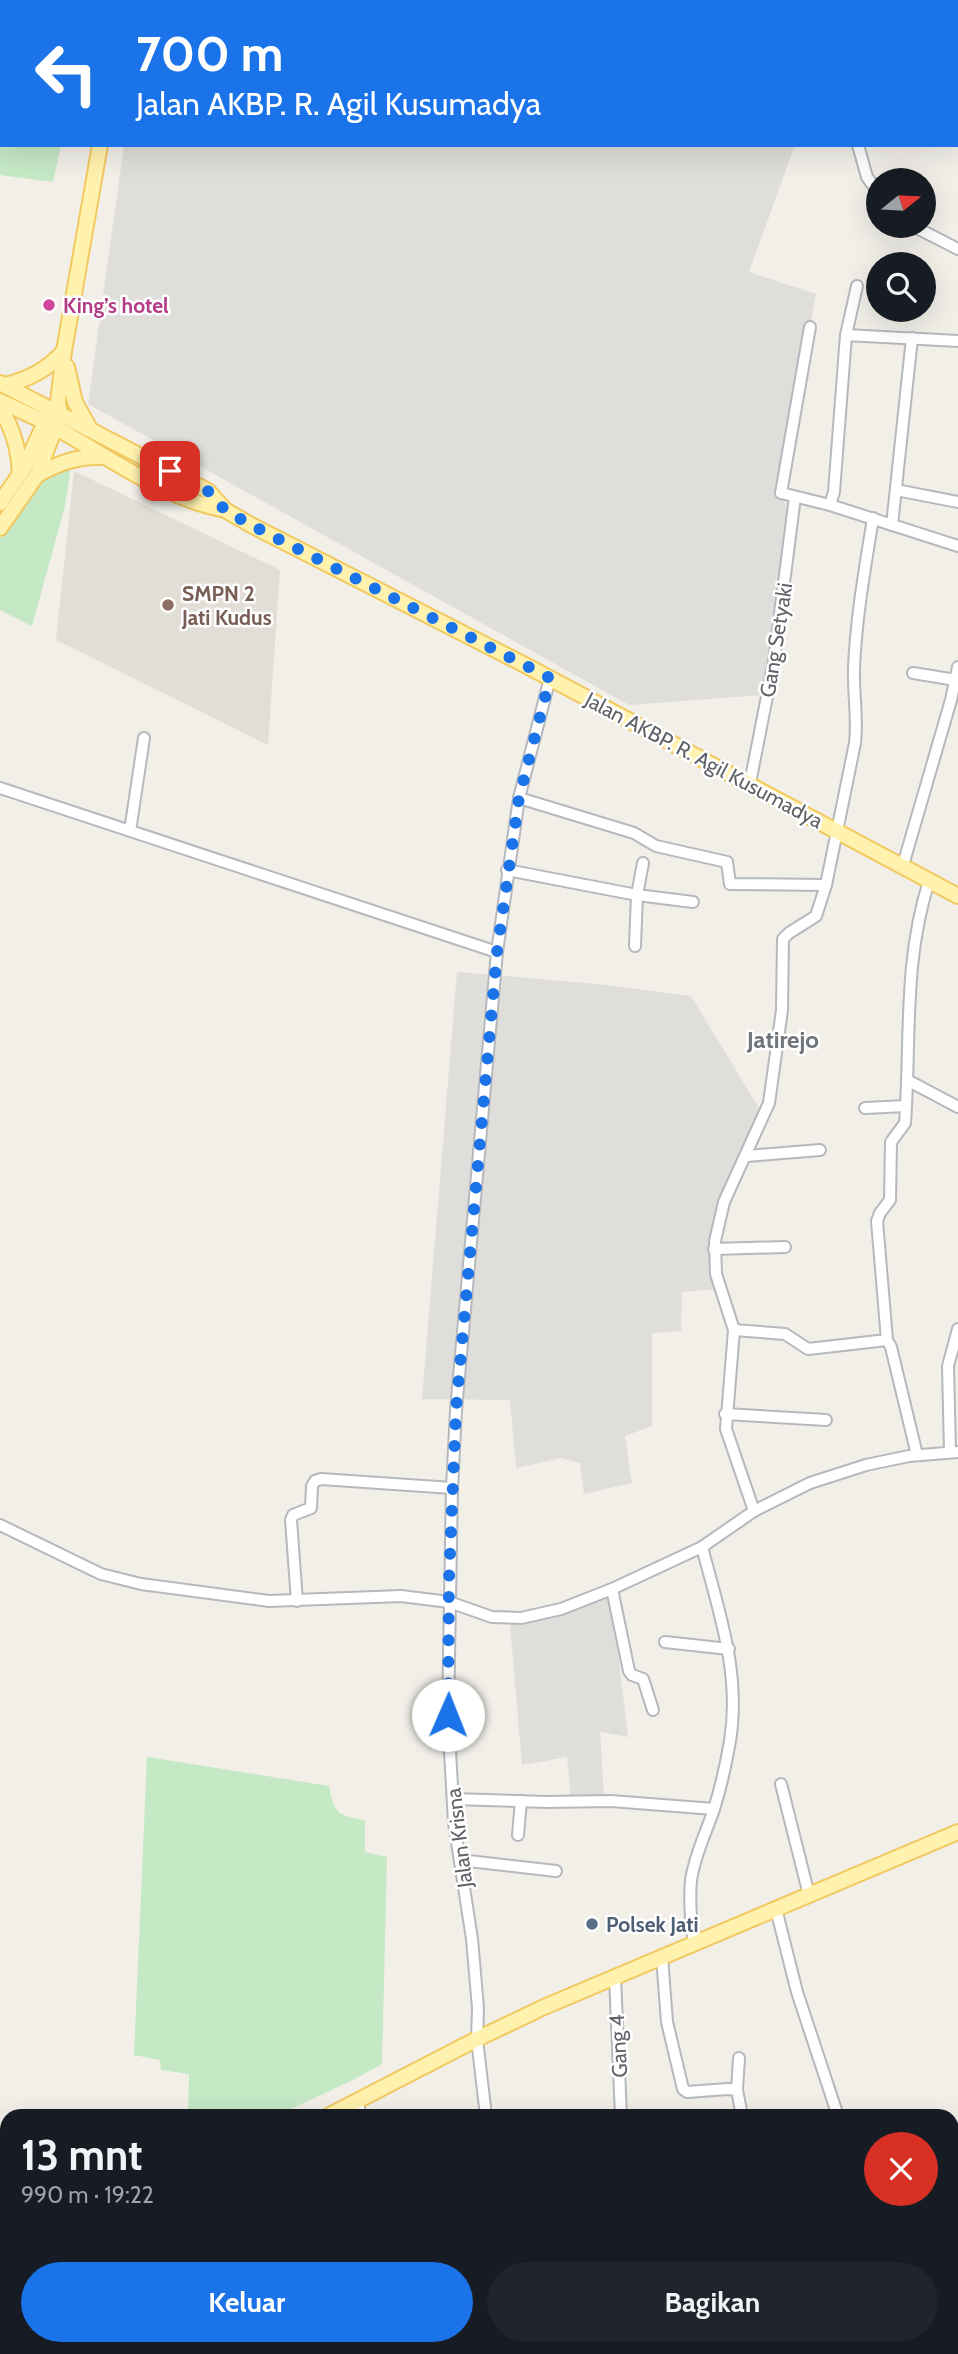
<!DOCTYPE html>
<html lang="id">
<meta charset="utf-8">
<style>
body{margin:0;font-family:Cabin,sans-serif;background:#20242c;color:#f1f3f6;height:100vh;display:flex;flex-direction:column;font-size:26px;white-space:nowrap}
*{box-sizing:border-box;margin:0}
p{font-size:23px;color:#9ea1a6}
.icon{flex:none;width:38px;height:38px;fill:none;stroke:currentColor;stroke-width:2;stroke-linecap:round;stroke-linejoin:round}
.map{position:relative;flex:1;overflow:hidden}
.side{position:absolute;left:0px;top:2109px;width:959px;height:247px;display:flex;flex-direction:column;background:#171b24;border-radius:21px 21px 0 0;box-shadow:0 7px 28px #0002}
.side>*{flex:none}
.top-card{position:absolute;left:0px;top:0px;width:959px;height:147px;box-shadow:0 7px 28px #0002;background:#1a73e8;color:#fff;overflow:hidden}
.needle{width:46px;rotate:72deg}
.buttons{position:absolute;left:866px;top:168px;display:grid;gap:14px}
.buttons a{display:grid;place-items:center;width:70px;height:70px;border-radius:50%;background:#171b24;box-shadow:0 7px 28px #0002;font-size:35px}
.pin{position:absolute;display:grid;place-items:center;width:60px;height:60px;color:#fff;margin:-30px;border-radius:14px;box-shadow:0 4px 10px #0006}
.me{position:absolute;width:77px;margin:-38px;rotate:1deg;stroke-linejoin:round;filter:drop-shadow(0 0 5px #0008)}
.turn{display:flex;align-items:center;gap:24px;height:147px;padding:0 21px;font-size:32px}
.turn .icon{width:91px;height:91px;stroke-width:2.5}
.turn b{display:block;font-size:49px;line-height:60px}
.round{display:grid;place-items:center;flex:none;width:74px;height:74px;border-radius:37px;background:#20242c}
.head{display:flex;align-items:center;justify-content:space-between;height:119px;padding:0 21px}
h1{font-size:42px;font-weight:800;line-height:52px}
.cta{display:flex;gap:14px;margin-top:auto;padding:14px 21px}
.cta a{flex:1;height:80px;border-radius:42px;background:#1a73e8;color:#fff;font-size:28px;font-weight:800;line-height:80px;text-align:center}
.cta a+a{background:#20242c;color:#f1f3f6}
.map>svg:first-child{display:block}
.industrial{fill:#e0deda}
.education{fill:#e1ded6}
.green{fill:#c5e8c5}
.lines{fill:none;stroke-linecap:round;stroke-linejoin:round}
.minor-casing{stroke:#b5b8bc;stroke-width:14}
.major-casing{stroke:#f2c960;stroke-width:18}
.highway-casing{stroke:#f9ab00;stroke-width:19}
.minor{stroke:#fff;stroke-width:10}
.major{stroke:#fff2af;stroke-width:14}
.highway{stroke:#fde293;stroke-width:16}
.route{stroke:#1a73e8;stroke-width:12;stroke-dasharray:0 21.6}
.hotel-dot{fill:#d1479c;stroke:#fff;stroke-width:2.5}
.education-dot{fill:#8d6e63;stroke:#fff;stroke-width:2.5}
.service-dot{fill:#5c6f8a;stroke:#fff;stroke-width:2.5}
.labels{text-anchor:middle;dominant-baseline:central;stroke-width:5;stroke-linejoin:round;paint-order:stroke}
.hotel-label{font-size:21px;font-weight:bold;fill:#b23c85;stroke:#fff;text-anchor:start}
.education-label{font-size:21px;font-weight:bold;fill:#785e54;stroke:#fff;text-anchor:start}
.street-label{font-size:21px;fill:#5f6368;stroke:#fff}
.service-label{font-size:21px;font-weight:bold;fill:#4e5e75;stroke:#fff;text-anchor:start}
.quarter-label{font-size:24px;font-weight:bold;fill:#70757a;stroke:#fff}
</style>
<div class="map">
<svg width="958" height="2354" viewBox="0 0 958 2354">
<rect width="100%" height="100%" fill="#f1efe8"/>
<g class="industrial">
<rect x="144" y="0" width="665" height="2"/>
<polygon points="124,145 795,145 749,272 816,294 778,492 798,524 763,695 629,705 88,404"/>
<polygon points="457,972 598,984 691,996 763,1115 717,1214 719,1289 682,1292 681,1331 652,1333 652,1426 625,1436 632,1483 584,1494 580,1463 561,1458 516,1468 510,1400 422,1399"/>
<polygon points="608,1595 616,1637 628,1737 600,1732 604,1795 571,1797 567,1757 522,1765 510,1624 533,1622"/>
</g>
<polygon class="education" points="74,471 280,570 268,745 56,640"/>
<g class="green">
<polygon points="0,121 2,122 2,145 61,145 53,182 0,175"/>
<polygon points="71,466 65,506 32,626 0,610 0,539 37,483 55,468"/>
<path d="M147 1757 329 1786C334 1813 337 1816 365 1820V1852L387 1857 382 2064 357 2078 276 2116H188L189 2074 161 2070 160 2060 134 2055Z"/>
</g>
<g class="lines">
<defs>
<g id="minor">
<polyline points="821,0 822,2"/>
<polyline points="858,145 867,177 878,192"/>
<polyline points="913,226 958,249"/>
<polyline points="810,327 781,493 830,505 834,492 846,335 958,341"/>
<polyline points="846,335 857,286"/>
<polyline points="896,490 958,502"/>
<polyline points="830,505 958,546"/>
<polyline points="892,525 912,338"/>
<polyline points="913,673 956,680"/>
<polyline points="750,783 774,661 795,497"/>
<polyline points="0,788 497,952"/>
<polyline points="519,798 634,833 656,846 727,862 730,884 826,885"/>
<polyline points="130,831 144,738"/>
<polyline points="903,865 951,700 958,667"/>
<polyline points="507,870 637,895 693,902"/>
<polyline points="635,946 637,895 643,863"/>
<polyline points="907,1080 958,1107"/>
<polyline points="865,1108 906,1106"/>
<polyline points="747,1156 820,1150"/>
<polyline points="714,1249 785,1247"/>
<path d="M734 1330 785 1334 808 1349 887 1340 877 1221 880 1213 890 1200 891 1142 905 1123C911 1039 903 963 929 881"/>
<polyline points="887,1340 891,1347 917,1455"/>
<polyline points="725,1414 826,1420"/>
<polyline points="950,1452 948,1366 958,1329"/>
<path d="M754 1511 726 1429 734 1330 716 1274 715 1241 724 1202 769 1103 782 1010 783 939 789 933 816 916 826 885 855 743C858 718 853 693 854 668 856 618 865 568 873 518"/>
<polyline points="0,1525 101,1574 141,1584 269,1601 401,1596 449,1602 492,1617 521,1618 561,1609 612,1589 702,1547 754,1511 810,1483 866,1465 909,1456 958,1452"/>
<polyline points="612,1589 629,1671 632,1675 643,1679 653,1710"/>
<polyline points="297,1601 291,1520 293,1515 311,1508 312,1486 315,1481 321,1479 452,1488"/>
<polyline points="665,1642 729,1649"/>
<polyline points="781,1784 809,1895"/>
<polyline points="453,1799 546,1802 611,1801 714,1809"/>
<polyline points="518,1835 521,1801"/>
<polyline points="460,1860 556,1871"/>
<polyline points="776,1909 797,1992 838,2116"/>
<path d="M694 1944C691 1923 689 1901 691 1880 695 1854 706 1833 714 1809 721 1787 726 1764 730 1741 741 1674 719 1612 702 1547"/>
<polyline points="662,1957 667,2022 683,2089 687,2092 728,2089 737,2090 742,2116"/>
<polyline points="615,1977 621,2116"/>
<polyline points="737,2090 739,2058"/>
<polyline points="358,2101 360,2116"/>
<polyline points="486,2116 477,2039 478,2008 472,1939 454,1823 448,1715 452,1488 456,1410 497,952 519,798 550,678"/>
<polyline points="390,2348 391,2354"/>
<polyline points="513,2348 513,2354"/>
<polyline points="643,2348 643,2354"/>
<polyline points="755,2354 755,2348"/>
</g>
<g id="major">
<polyline points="125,2 126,0"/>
<polyline points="67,367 75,402 90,429"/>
<polyline points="0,383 208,491 225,510 251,525 525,665 958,896"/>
<path d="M5 385C29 379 47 370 64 351"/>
<path d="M0 401C15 408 30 415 45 422 104 453 159 497 225 510"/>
<path d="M0 408C13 428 19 450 20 474"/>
<path d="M37 475C59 463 77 456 101 457"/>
<polyline points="0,503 24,468 48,416"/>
<polyline points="0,528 37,475 60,415 58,402 64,351 100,145"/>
<polyline points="328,2116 477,2039 544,2007 958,1832"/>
<polyline points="0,2274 7,2271"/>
<polyline points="952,2303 958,2303"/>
</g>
<g id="highway">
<polyline points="0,2205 7,2210"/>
<polyline points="0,2224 7,2228"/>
<polyline points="0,2283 7,2283"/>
<polyline points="46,2348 46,2354"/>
<polyline points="66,2348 67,2354"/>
</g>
</defs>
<use href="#minor" class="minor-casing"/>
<use href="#major" class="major-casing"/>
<use href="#highway" class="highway-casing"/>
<use href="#minor" class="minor"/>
<use href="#major" class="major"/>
<use href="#highway" class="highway"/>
</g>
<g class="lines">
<polyline class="route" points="170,471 208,491 225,510 251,525 550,678 519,798 497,952 456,1410 449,1579 448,1715"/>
</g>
<circle class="hotel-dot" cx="49" cy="305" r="7"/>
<circle class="education-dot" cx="168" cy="605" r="7"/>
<circle class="service-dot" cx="592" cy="1924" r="7"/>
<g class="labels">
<g class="hotel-label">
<text x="63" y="305">King’s hotel</text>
</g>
<g class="education-label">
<text x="182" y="593">SMPN 2<tspan x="182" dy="24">Jati Kudus</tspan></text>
</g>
<g class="street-label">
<text transform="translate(776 640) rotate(-81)">Gang Setyaki</text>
<text transform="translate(704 760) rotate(28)">Jalan AKBP. R. Agil Kusumadya</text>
<text transform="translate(459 1838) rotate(-97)">Jalan Krisna</text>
<text transform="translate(618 2046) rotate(-93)">Gang 4</text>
</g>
<g class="service-label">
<text x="606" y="1924">Polsek Jati</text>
</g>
<g class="quarter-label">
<text x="783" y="1039">Jatirejo</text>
</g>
</g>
</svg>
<div class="buttons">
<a><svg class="needle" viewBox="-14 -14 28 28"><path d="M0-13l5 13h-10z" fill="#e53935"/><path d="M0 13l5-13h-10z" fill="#9ea1a6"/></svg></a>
<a><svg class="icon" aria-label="search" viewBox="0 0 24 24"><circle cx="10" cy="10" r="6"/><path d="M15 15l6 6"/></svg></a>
</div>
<div class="pin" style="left:170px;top:471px;background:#d93025"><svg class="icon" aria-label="arrive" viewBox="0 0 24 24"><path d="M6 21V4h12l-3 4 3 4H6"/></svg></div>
<svg class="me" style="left:448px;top:1715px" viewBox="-20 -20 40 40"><circle r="19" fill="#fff"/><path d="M0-13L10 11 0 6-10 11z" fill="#1a73e8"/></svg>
<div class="top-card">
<div class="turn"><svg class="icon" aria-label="left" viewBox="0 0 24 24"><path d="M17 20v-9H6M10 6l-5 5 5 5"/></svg><div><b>700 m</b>Jalan AKBP. R. Agil Kusumadya</div></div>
</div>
<section class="side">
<div class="head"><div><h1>13 mnt</h1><p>990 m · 19:22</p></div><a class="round" style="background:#d93025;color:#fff"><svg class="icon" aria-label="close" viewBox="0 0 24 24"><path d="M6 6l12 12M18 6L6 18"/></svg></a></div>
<div class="cta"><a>Keluar</a><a>Bagikan</a></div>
</section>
</div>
